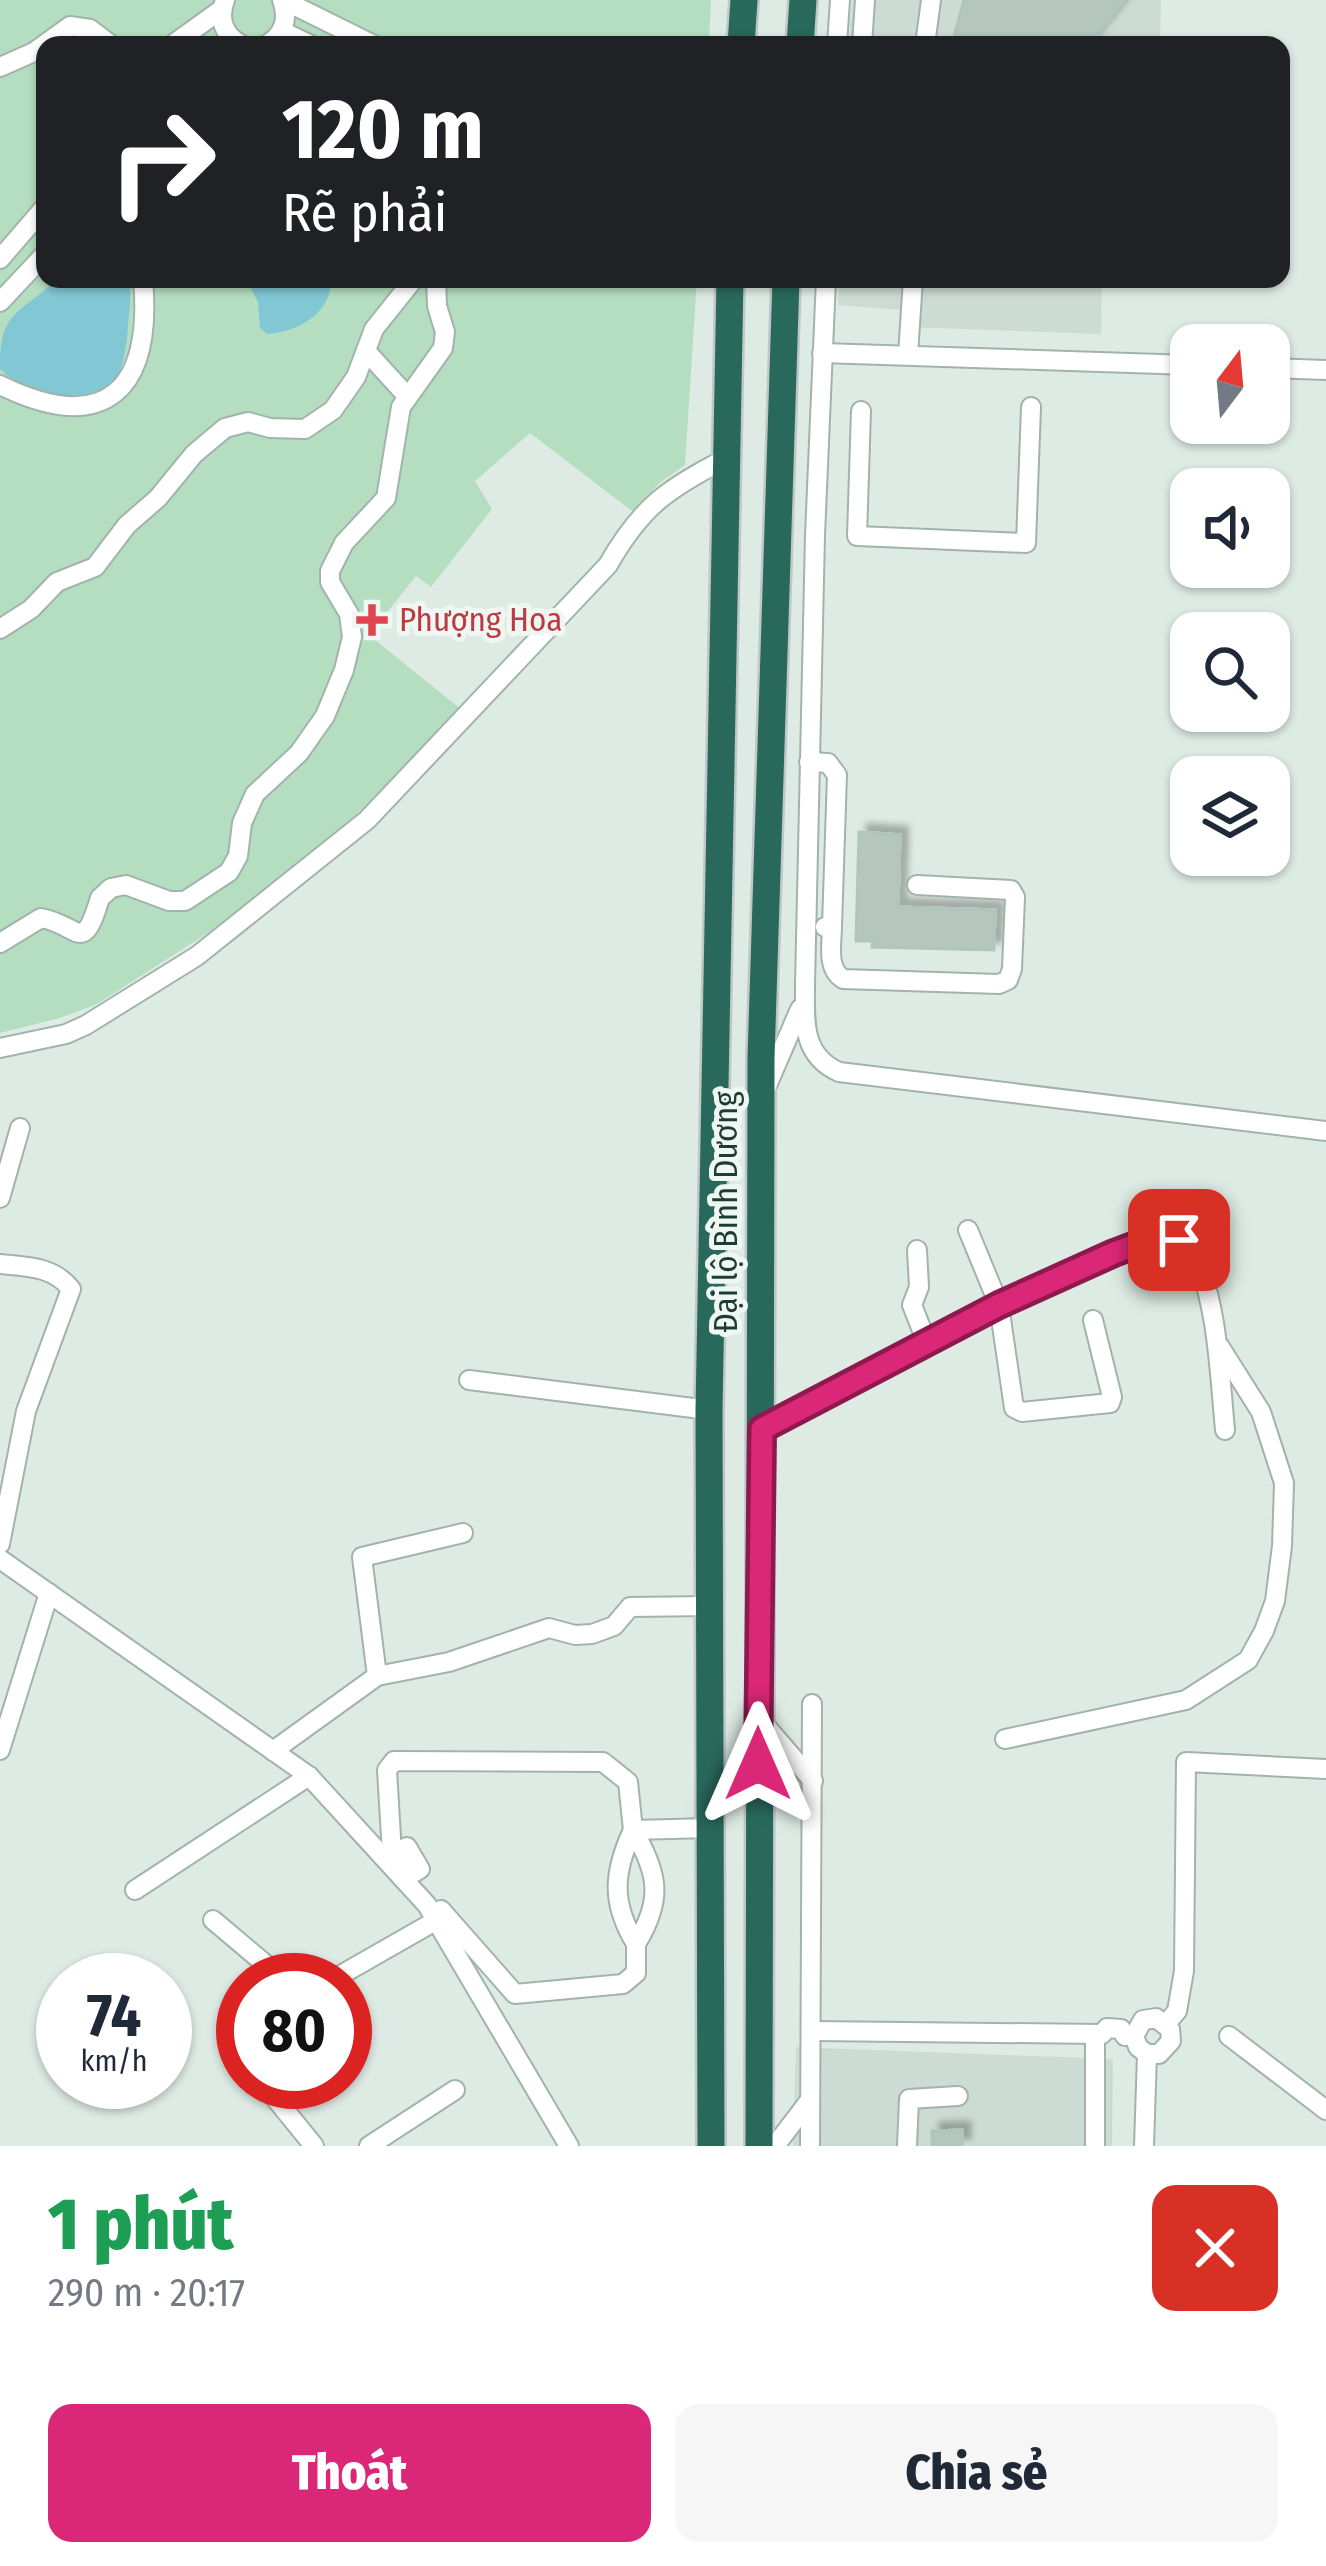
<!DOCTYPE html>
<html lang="vi">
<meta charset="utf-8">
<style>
body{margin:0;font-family:"Fira Sans Condensed",sans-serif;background:#f6f6f7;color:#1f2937;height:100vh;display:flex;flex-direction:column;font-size:45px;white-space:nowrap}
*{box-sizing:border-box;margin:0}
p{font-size:39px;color:#747a83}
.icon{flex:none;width:66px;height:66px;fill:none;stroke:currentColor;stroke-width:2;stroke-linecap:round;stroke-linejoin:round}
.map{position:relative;height:2146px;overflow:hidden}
.sheet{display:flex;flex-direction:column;background:#fff;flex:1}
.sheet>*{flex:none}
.top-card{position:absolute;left:36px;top:36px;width:1254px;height:252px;border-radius:24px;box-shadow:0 3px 9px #0004;background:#202124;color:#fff;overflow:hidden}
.needle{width:78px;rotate:16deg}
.controls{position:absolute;left:1170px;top:324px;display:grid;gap:24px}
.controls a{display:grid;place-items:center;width:120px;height:120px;border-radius:24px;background:#fff;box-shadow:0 3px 9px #0004;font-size:60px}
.speed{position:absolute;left:36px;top:1953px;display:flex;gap:24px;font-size:60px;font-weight:700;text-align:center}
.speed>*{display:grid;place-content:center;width:156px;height:156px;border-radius:50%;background:#fff;box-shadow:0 3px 9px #0004;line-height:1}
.speed small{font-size:30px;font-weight:400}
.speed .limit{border:18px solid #d22;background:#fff;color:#111}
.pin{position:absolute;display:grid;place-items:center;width:102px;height:102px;color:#fff;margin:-51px;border-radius:24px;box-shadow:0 6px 18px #0006}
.me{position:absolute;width:132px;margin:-66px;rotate:0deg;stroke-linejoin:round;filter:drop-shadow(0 0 9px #0008)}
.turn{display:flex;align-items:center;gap:42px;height:252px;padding:0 48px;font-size:54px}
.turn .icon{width:156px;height:156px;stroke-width:2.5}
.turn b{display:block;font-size:84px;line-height:102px}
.round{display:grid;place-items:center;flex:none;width:126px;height:126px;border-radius:24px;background:#f6f6f7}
.head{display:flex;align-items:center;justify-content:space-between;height:204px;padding:0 48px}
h1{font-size:72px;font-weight:800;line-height:90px;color:#1e9e55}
.button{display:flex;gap:24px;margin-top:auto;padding:24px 48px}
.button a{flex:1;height:138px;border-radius:24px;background:#db2777;color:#fff;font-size:48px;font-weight:800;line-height:138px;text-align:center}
.button a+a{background:#f6f6f7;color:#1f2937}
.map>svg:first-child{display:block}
.built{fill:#ccdbd4}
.green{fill:#b5dec0}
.water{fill:#82c8d4}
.building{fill:#b4c6be;stroke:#b0c5bc;stroke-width:3;filter:url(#shadow)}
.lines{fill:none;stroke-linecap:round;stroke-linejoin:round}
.minor-casing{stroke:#a1b3ac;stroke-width:22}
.highway-casing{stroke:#c0c8c6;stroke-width:32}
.minor{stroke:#fff;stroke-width:18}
.highway{stroke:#29695c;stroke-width:27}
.route-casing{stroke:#8e194d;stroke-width:30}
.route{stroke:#db2777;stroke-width:21}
.health-dot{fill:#e0444e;stroke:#eff7f3;stroke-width:4.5}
.labels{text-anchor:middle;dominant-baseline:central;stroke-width:10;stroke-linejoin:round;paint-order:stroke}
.health-label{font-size:33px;fill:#be3a42;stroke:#eff7f3;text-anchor:start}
.street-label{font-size:33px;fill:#1f3c34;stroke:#eff7f3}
</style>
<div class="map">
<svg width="1326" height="2146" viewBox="0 0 1326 2146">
<defs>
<filter id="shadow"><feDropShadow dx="8" dy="-8" stdDeviation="3" flood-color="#0004"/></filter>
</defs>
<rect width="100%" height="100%" fill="#deebe5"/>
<g class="built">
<polygon points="852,0 1161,0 1160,44 849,45"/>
<polygon points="839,279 1102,279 1101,334 903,327 901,310 838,305"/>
<polygon points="796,2047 1113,2059 1112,2146 793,2146"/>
</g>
<polygon class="green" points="0,0 711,0 709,45 45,45 45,279 697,279 685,465 661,482 632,511 530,433 475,481 492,509 431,587 416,576 369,635 462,710 347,824 228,920 97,1004 60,1018 0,1033"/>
<g class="water">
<path d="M57 279H129C132 295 129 311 128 327 124 379 111 409 52 394 32 389 14 383 0 369 0 308 19 316 57 279Z"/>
<path d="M246 279H331C332 313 298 332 267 334L260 328 258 302Z"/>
</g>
<g class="building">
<polygon points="964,0 1124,0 1088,45 952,45"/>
<polygon points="859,832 900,835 898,907 995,910 994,950 872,947 873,941 856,941"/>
<polygon points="962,2130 962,2146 932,2146 932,2131"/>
</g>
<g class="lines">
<defs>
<g id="minor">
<path d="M225 0C218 19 223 35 242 45"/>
<polyline points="283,0 374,45"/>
<polyline points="282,31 311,45"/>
<polyline points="172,45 222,9"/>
<path d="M266 45C284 35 289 19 282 0"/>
<polyline points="837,45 840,0"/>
<polyline points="862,45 865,0"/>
<polyline points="925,45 931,0"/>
<polyline points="0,67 34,52 70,26 90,29 111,45"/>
<polyline points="0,259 45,207"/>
<path d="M826 279 815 535 805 985C805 1020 801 1055 839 1072L1326 1131"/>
<polyline points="0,302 45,254"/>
<polyline points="366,351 407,396"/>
<polyline points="822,353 1191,365"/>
<polyline points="908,355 913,279"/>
<polyline points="1269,368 1326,370"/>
<path d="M0 385C106 437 153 389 143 279"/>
<polyline points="861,411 857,536 1026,543 1031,407"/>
<polyline points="0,629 31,609 57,582 95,567 127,525 158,498 194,454 225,428 248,422 270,428 305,429 333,410 356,377 374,329 414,279"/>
<polyline points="809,762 828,763 837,775 832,926 825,927"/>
<path d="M832 926C832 944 826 968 843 979L999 984 1008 980 1012 969 1015 897 1011 890 917 885"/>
<path d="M0 943 41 918C80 925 82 957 100 898L111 888 126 885 169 901H185L229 872 238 856 242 823 255 794 299 753 325 716 344 670 352 637 349 614 330 582V571L344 543 386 498 401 407 443 348 445 332 437 306 436 279"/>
<path d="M0 1048 66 1034 86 1025 197 956 367 820 608 565C641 507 667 489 725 459"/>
<polyline points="766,1088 800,1009"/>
<polyline points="0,1198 20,1128"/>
<polyline points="968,1230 999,1305 1014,1408 1022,1412 1110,1403 1112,1397 1093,1320"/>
<polyline points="917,1250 919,1287 912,1305 927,1343"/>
<path d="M0 1264C27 1267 53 1266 71 1289L26 1411 0 1544"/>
<polyline points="469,1380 709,1410"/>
<path d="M762 1429 999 1305 1154 1238 1179 1241 1193 1248C1218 1307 1219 1367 1225 1430"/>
<polyline points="0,1559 309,1776 427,1905 569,2146"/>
<polyline points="377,1676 449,1662 549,1628 575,1635 592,1634 614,1626 630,1607 709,1606"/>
<polyline points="758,1717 813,1781"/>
<polyline points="1005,1739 1186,1700 1248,1660 1264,1631 1275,1601 1282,1546 1284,1483 1261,1412 1220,1347"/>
<polyline points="0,1750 49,1593"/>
<polyline points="273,1751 377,1676 362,1557 463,1533"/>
<path d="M633 1830C659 1874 663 1900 636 1944 611 1903 613 1873 633 1830Z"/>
<polyline points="383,1857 407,1847 420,1869 403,1879"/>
<polyline points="404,1867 392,1854 387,1770 394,1761 603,1762 628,1782 633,1830 710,1828"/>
<polyline points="135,1890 309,1776"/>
<polyline points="441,1910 515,1994 623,1984 636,1973 636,1944"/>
<polyline points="213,1920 284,1980"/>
<polyline points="332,1980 437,1920"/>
<polyline points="1166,2024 1177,2011 1184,1971 1186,1762 1326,1769"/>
<polyline points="812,2031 1102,2034 1107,2028 1121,2029 1125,2036"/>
<polyline points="1095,2034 1095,2146"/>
<polyline points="1229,2036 1326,2110"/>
<polyline points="241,2055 243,2058"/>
<polyline points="262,2082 314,2146"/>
<polyline points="369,2146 455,2090"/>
<polyline points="775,2146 810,2100"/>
<polyline points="810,2146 812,1704"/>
<polyline points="907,2146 909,2099 958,2096"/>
<polyline points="1144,2146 1147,2054 1138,2047 1134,2036 1143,2020 1156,2018 1170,2029 1171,2041 1159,2054 1147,2054"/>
</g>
<g id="highway">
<polyline points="741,45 744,0"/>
<polyline points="800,45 803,0"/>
<polyline points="711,2146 709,1410 730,279"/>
<polyline points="759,2146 761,1058 786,279"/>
</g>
</defs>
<use href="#minor" class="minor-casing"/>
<use href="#highway" class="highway-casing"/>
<use href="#minor" class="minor"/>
<use href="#highway" class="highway"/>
</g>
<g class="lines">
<defs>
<polyline id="route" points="758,1764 762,1429 999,1305 1114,1253 1154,1238 1179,1240"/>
</defs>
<use href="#route" class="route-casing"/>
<use href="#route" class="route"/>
</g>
<path class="health-dot" d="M366 602h12v12h12v12h-12v12h-12v-12h-12v-12h12z"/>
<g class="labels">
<g class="health-label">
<text x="399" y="620">Phượng Hoa</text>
</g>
<g class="street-label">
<text transform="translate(726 1212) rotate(-90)">Đại lộ Bình Dương</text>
</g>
</g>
</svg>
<div class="controls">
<a><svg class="needle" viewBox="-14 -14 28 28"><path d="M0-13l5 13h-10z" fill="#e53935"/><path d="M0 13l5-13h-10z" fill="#747a83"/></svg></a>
<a><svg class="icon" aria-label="sound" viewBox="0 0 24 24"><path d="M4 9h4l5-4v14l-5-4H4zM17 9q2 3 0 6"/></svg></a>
<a><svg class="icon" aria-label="search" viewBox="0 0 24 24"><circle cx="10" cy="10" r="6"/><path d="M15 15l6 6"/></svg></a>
<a><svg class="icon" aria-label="layers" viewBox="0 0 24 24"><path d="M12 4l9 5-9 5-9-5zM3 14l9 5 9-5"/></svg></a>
</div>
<div class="speed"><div>74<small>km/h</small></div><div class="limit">80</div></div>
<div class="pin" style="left:1179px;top:1240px;background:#d93025"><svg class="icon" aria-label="arrive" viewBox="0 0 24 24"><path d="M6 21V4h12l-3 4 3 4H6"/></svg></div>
<svg class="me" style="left:758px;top:1764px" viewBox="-20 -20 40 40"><path d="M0-17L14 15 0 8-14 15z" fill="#db2777" stroke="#fff" stroke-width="4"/></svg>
<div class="top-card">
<div class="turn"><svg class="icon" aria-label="right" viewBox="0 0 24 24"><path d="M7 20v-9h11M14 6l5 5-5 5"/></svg><div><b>120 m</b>Rẽ phải</div></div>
</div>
</div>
<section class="sheet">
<div class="head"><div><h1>1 phút</h1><p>290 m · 20:17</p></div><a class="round" style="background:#d93025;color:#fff"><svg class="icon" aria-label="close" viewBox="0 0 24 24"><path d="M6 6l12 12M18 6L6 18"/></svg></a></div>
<div class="button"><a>Thoát</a><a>Chia sẻ</a></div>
</section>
